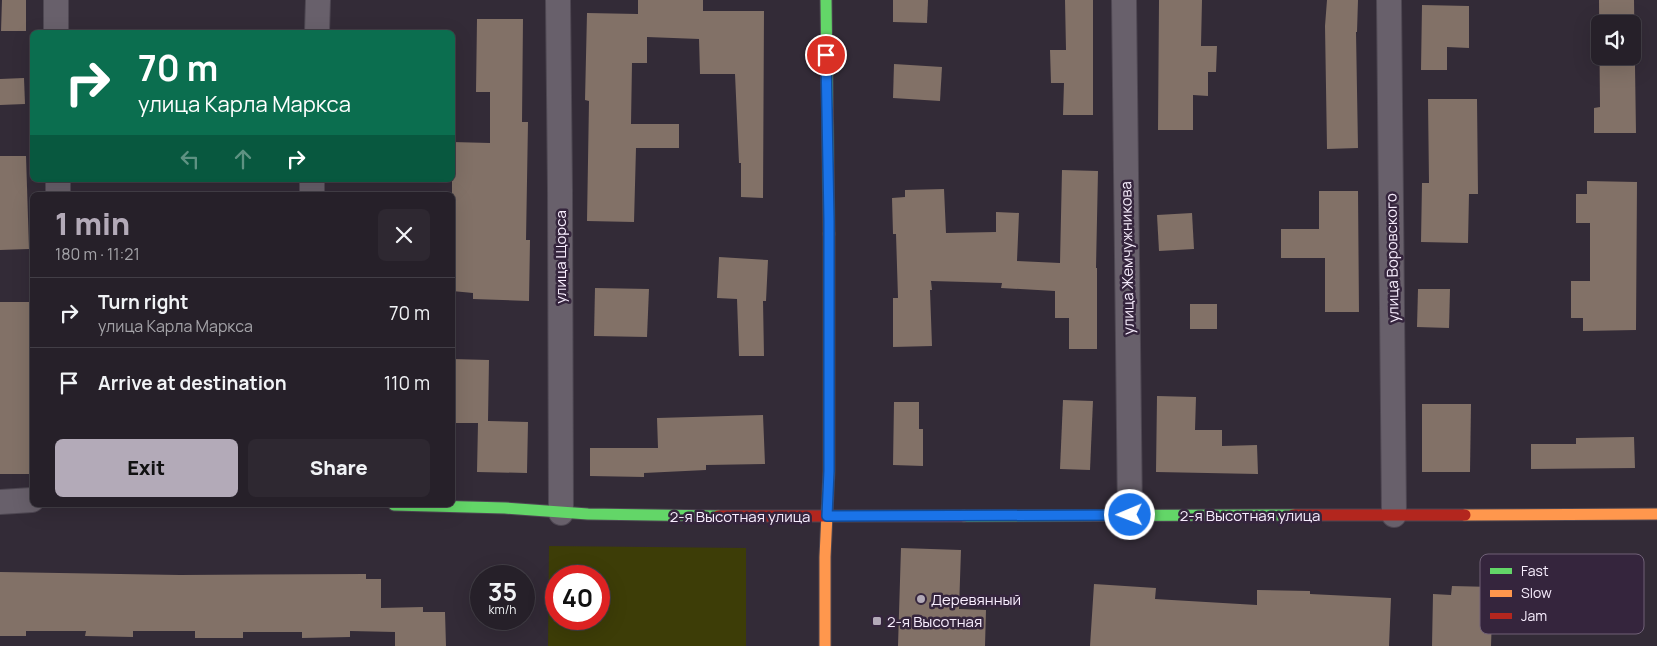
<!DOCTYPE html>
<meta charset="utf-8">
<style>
body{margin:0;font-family:Manrope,sans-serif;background:#2e2831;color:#f1f3f6;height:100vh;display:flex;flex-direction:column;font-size:19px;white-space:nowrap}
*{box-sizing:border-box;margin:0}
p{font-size:16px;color:#a4a3a8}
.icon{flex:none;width:28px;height:28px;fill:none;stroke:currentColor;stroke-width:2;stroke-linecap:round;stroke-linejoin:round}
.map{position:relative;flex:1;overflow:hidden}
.panel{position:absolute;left:30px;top:192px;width:425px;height:315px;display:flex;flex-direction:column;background:#262029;border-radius:8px;box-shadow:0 5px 20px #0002,0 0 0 1px #423e46}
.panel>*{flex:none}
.banner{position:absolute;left:30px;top:30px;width:425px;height:152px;border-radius:8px;box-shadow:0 5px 20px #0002,0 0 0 1px #423e46;background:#0b6e4f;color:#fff;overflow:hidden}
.buttons{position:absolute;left:1591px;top:15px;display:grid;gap:10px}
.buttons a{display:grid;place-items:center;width:50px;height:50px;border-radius:8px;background:#262029;box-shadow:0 5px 20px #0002,0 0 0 1px #423e46;font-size:25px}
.speed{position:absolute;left:470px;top:565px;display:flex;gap:10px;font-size:25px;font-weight:700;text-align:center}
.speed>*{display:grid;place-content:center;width:65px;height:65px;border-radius:50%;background:#262029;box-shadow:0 5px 20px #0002,0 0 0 1px #423e46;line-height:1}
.speed small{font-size:12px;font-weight:400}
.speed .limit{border:8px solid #d22;background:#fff;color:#111}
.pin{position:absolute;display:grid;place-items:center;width:42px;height:42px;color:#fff;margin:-21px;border:2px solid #fff;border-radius:50%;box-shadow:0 1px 5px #0007}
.me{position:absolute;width:55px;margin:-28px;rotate:269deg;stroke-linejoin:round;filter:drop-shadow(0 0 4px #0008)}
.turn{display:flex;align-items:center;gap:18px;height:105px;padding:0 25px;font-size:22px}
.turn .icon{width:65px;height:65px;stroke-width:2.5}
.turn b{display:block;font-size:35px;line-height:42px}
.lanes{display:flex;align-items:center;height:48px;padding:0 25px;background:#0003;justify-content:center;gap:25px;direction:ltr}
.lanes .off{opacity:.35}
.round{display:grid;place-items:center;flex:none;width:52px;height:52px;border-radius:8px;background:#2e2831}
.overview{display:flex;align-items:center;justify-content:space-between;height:85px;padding:0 25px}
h1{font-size:30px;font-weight:800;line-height:38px;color:#b3aab8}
.cta{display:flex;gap:10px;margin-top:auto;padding:10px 25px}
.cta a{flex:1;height:58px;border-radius:8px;background:#b3aab8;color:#111;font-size:20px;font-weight:800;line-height:58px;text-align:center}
.cta a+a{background:#2e2831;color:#f1f3f6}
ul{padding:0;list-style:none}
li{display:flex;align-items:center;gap:15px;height:70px;padding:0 25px;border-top:1px solid #423e46}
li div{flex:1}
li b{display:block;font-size:19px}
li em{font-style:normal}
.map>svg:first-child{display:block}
.green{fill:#3d3d07;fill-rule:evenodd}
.building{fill:#827167;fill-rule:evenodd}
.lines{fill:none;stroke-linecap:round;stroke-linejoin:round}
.street-casing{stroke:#4e4752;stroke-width:26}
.fast-casing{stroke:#4e4752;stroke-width:13}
.slow-casing{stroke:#4e4752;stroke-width:13}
.jam-casing{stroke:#4e4752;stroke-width:13}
.street{stroke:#68606b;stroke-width:24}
.fast{stroke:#63d668;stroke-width:11}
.slow{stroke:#ff974d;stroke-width:11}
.jam{stroke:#b3261e;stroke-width:11}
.route-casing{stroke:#114b97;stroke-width:12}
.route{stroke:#1a73e8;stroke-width:9}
.poi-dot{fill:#b3aab8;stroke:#35253d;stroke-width:2}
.labels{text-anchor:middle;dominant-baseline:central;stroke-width:5;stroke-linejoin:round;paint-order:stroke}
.street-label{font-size:15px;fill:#f8eefe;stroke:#35253d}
.poi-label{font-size:15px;fill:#f8eefe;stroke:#35253d;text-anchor:start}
.key{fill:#35253d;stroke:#706177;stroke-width:1}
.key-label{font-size:14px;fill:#f8eefe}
</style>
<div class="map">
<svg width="1657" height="646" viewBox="0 0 1657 646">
<rect width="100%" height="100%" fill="#332b37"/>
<path class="green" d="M549 546 746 548V646H548ZM556 576H599V619H556Z"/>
<g class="building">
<polygon points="2,0 26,0 26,31 1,31"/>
<polygon points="638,0 703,0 703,11 764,11 763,198 741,197 741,163 739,163 735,74 700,74 699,39 647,37 647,63 632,63 631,124 679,124 679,148 636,148 634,222 587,221 589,101 585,100 587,13 638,14"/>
<polygon points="893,0 928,0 927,23 893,22"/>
<polygon points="1065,0 1093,0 1093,115 1063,115 1064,83 1051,83 1050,50 1066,50"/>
<polygon points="1159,0 1202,0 1201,46 1217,46 1216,72 1208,72 1208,96 1193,95 1193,130 1158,130"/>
<polygon points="1327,0 1358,0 1357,32 1356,32 1358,148 1327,149 1325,26"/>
<path d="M1599 0H1634L1636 133H1594V108L1600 107ZM1600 24H1632V56H1600Z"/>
<polygon points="1422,5 1469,6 1469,48 1447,47 1447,70 1421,70"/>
<polygon points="477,19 523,19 522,122 528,122 526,240 530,240 529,301 473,299 473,293 452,291 452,142 490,143 490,92 476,92"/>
<polygon points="894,64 942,67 940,101 893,98"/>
<polygon points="24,78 25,104 0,105 0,79"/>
<polygon points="1428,99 1477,99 1478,194 1469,194 1468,243 1421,242 1422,183 1429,183"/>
<polygon points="0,156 26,156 29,249 0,250"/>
<polygon points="1062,170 1098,171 1096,268 1097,268 1097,349 1069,349 1069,318 1055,318 1055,291 1001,288 1002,283 931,281 932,290 930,290 932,346 893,347 893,298 898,298 896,234 893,234 892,198 905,197 905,190 944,189 946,233 996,232 996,212 1019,213 1017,261 1060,263"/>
<polygon points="1587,181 1637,182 1636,330 1583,331 1583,318 1571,318 1571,281 1590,281 1590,223 1576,223 1576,194 1587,194"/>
<polygon points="1319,191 1358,191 1359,312 1325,312 1325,258 1281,258 1281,229 1319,229"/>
<polygon points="1192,213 1194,249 1159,251 1157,215"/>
<polygon points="719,257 768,260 766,301 763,301 764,356 739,356 737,299 717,298"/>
<polygon points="595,288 649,289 647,337 594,336"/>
<polygon points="1418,289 1450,289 1449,328 1417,327"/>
<rect x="0" y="302" width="30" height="172"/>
<rect x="1190" y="304" width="27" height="25"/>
<polygon points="452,359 489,360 488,421 528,422 527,473 477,472 478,423 452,423"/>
<polygon points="1157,396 1196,397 1195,430 1222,430 1222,446 1257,445 1258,474 1156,472"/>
<polygon points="1063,400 1093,401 1090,470 1060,469"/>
<polygon points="894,402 919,402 919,429 923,429 923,466 893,465"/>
<polygon points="1422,404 1471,404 1470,472 1422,472"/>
<polygon points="763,415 765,464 706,465 706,470 644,473 644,477 590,476 590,448 658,448 657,418"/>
<polygon points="1634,437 1635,468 1531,469 1531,444 1576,444 1576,438"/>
<polygon points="901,548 961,550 959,609 986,610 985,646 898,646"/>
<polygon points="0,572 180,575 366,574 366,579 381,579 381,608 423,607 423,612 445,612 446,646 395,646 395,632 350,631 350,637 302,638 302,632 243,632 243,638 195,638 195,631 133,631 133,637 85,636 86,631 26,631 26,636 0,636"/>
<polygon points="1094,584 1156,588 1155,599 1257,605 1257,590 1310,591 1310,594 1391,598 1389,646 1090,646"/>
<polygon points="1452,586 1493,587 1491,646 1432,646 1433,594 1451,595"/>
</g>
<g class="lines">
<defs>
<g id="street">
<polyline points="56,0 56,32"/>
<polyline points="558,0 560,190 561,513"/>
<polyline points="1124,0 1130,515"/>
<polyline points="1389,0 1394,515"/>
<polyline points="317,32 318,0"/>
<polyline points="58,180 58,195"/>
<polyline points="312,195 312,180"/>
<polyline points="0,502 32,500"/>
</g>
<g id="fast">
<polyline points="826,0 829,234"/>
<polyline points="394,505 505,508 588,514 718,516"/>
<polyline points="964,516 1293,515"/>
</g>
<g id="slow">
<polyline points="1465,515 1657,514"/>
<polyline points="825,646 825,557 829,471 829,234"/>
</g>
<g id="jam">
<polyline points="1293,515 1465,515"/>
<polyline points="718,516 964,516"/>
</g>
</defs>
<use href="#street" class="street-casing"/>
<use href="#fast" class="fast-casing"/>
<use href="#slow" class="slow-casing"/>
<use href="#jam" class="jam-casing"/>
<use href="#street" class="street"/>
<use href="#fast" class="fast"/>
<use href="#slow" class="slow"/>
<use href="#jam" class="jam"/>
</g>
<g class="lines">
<defs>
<polyline id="route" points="826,55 829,221 829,471 827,516 1130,515"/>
</defs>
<use href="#route" class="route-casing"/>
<use href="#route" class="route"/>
</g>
<g class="poi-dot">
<circle cx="921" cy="599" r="5"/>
<rect x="872" y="616" width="10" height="10" rx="2.5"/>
</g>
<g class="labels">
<g class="street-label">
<text transform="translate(560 257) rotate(-90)">улица Щорса</text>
<text transform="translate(1127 258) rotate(-91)">улица Жемчужникова</text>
<text transform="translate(1392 258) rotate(-91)">улица Воровского</text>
<text x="1250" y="515">2-я Высотная улица</text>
<text x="740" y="516">2-я Высотная улица</text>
</g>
<g class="poi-label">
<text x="931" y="599">Деревянный</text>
<text x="887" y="621">2-я Высотная</text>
</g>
</g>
<rect x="1480" y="554" width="164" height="80" rx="8" class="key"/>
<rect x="1490" y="568" width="22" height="6" fill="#63d668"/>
<rect x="1490" y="590" width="22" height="7" fill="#ff974d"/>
<rect x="1490" y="613" width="22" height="6" fill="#b3261e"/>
<g class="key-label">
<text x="1521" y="576">Fast</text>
<text x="1521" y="598">Slow</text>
<text x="1521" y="621">Jam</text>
</g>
</svg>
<div class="buttons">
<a><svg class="icon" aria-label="sound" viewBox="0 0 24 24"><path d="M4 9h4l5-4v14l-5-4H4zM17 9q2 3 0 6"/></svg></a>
</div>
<div class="speed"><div>35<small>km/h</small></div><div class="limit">40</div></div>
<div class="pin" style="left:826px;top:55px;background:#d93025"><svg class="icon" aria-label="arrive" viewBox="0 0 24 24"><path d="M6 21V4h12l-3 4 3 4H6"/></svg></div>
<svg class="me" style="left:1130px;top:515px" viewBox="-20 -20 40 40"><circle r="17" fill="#1a73e8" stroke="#fff" stroke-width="3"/><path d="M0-11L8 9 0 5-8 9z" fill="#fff"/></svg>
<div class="banner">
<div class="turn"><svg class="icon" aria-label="right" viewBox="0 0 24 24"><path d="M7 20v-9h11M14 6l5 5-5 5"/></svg><div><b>70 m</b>улица Карла Маркса</div></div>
<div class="lanes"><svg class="icon off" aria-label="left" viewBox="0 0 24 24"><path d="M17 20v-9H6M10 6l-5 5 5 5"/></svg><svg class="icon off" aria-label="ahead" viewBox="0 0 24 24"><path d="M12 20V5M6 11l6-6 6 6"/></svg><svg class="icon" aria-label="right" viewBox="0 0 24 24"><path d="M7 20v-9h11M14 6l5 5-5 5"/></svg></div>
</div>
<section class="panel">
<div class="overview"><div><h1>1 min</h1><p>180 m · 11:21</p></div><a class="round"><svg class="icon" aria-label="close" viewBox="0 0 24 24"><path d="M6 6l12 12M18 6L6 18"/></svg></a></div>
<ul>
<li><svg class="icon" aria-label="right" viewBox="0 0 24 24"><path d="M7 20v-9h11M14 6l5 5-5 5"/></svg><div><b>Turn right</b><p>улица Карла Маркса</p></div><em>70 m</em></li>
<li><svg class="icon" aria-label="arrive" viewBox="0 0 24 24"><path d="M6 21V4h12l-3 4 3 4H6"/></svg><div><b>Arrive at destination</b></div><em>110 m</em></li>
</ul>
<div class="cta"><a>Exit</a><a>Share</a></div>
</section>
</div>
